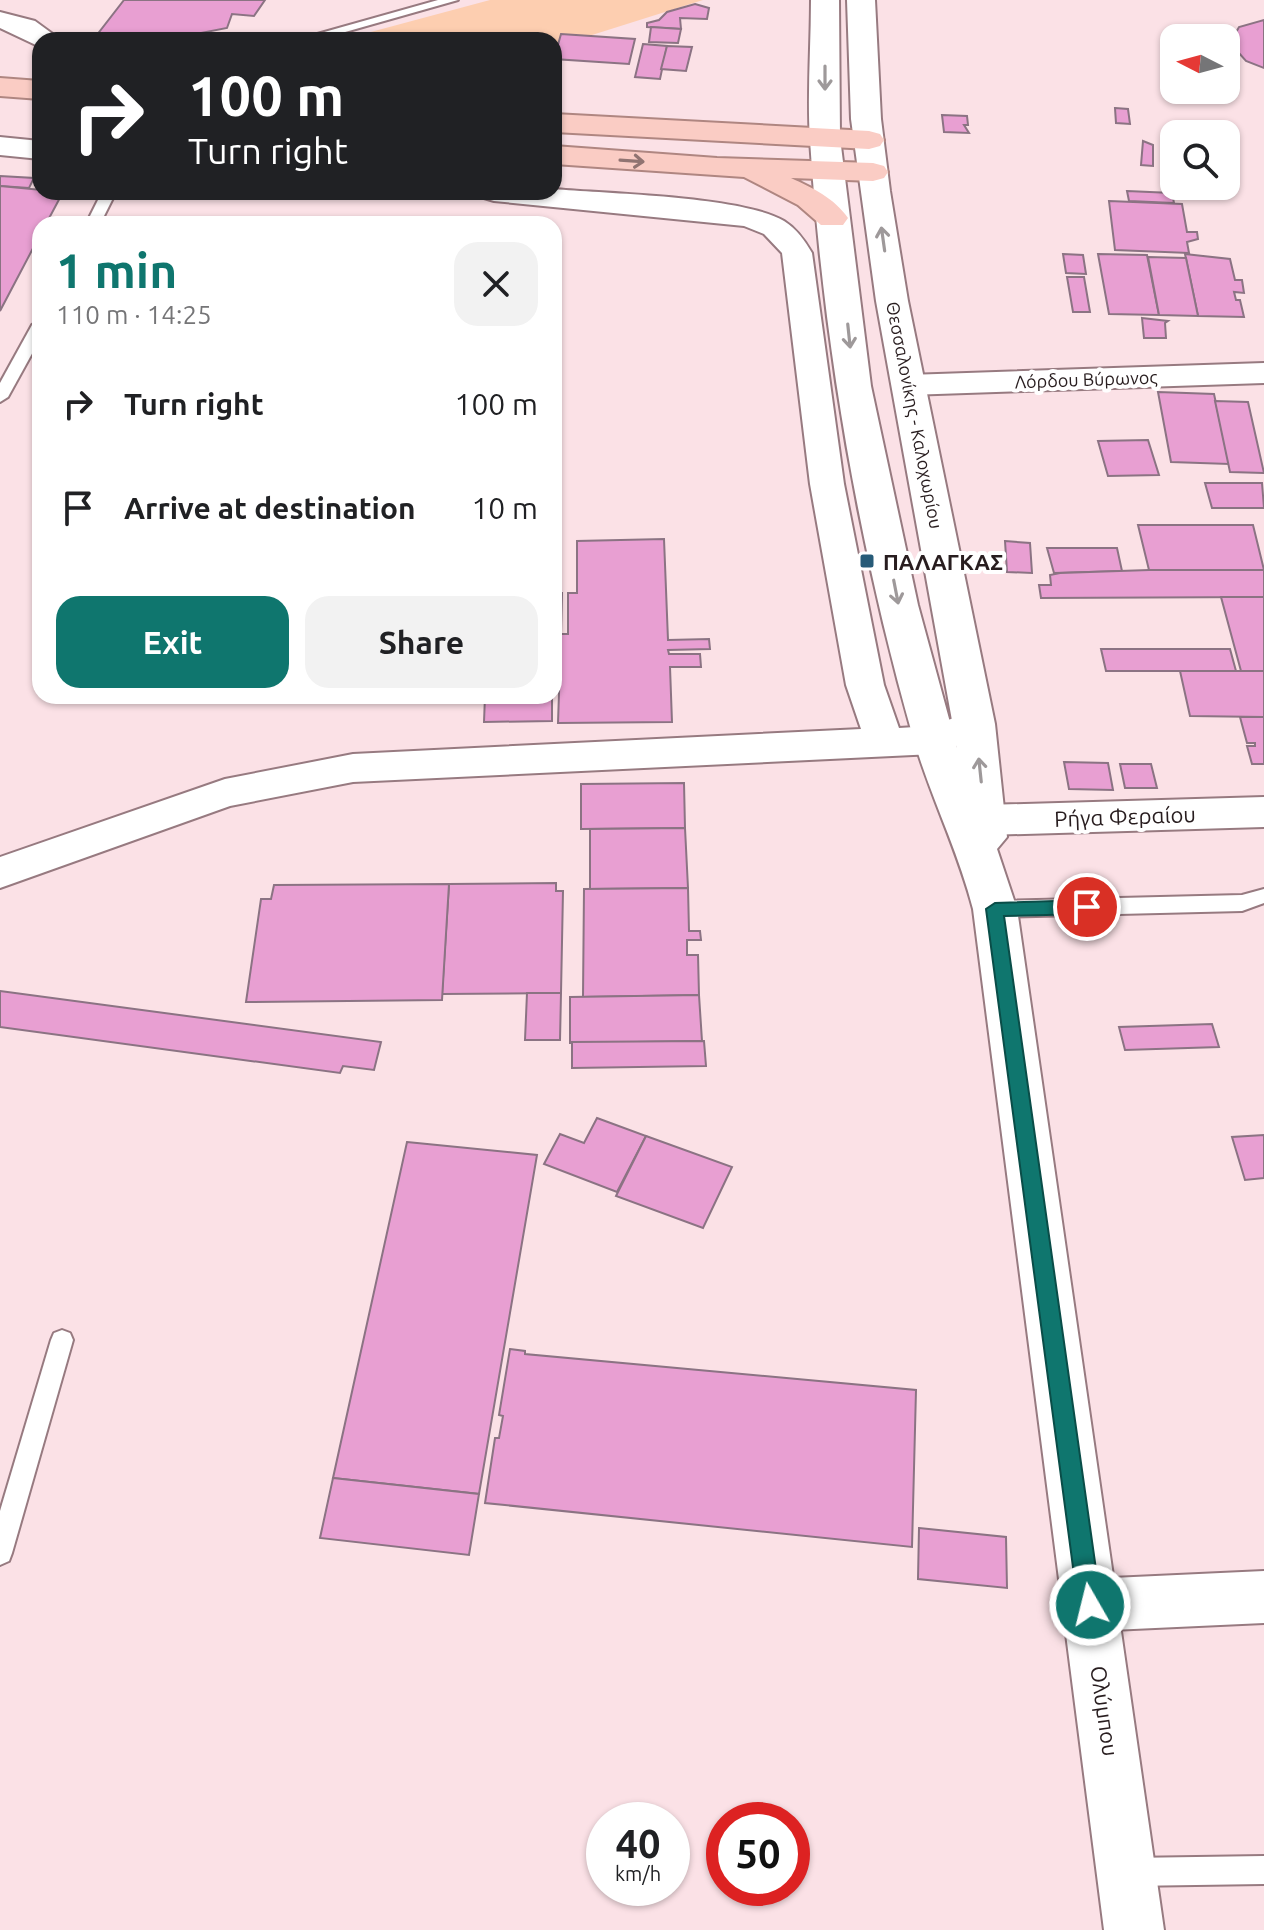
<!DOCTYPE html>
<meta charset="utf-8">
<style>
body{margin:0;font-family:Ubuntu,sans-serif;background:#f2f2f2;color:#202124;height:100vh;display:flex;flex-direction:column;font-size:30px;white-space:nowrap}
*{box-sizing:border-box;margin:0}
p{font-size:26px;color:#757577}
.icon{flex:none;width:44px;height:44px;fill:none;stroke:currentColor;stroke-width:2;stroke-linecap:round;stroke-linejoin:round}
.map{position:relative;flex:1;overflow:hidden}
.side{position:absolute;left:32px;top:216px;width:530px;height:488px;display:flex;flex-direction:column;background:#fff;border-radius:24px;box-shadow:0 2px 6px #0004}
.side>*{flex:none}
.top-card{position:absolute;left:32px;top:32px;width:530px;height:168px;border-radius:24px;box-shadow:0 2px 6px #0004;background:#202124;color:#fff;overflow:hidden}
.needle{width:52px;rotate:276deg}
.buttons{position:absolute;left:1160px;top:24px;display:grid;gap:16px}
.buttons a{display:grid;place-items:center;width:80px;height:80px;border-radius:16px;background:#fff;box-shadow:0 2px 6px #0004;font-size:40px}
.speed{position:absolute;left:586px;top:1802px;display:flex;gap:16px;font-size:40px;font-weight:700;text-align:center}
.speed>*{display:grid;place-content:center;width:104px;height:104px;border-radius:50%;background:#fff;box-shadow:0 2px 6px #0004;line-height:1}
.speed small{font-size:20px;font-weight:400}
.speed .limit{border:12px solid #d22;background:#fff;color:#111}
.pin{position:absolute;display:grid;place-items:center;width:68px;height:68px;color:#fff;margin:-34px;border:4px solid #fff;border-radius:50%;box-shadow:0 2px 8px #0007}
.me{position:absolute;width:88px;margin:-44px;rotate:352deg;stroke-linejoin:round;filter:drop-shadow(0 0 6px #0008)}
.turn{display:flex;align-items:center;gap:28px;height:168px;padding:0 24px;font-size:36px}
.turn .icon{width:104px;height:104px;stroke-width:2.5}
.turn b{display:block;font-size:56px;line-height:68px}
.round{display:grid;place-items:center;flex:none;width:84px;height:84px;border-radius:24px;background:#f2f2f2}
.headline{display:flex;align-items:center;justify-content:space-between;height:136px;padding:0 24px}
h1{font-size:48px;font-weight:700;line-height:60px;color:#0f766e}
.primary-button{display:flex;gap:16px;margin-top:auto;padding:16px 24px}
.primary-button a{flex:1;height:92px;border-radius:24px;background:#0f766e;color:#fff;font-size:32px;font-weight:700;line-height:92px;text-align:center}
.primary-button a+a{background:#f2f2f2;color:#202124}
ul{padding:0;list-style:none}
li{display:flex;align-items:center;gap:24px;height:104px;padding:0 24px}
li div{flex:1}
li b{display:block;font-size:30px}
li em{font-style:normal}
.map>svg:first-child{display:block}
.green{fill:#fdceb0}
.building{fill:#e89fd2;stroke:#8b7383;stroke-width:2}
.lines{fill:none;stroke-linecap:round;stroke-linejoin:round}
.service-casing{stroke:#977a80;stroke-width:4}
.minor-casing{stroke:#977a80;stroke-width:4}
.secondary-casing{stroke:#977a80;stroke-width:4}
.trunk-casing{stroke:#af8681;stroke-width:4}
.service{fill:#fff;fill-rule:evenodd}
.minor{fill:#fff;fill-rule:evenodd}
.secondary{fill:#fff;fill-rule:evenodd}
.trunk{fill:#faccc4;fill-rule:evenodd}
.oneway{stroke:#9e999a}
.oneway2{stroke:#917472}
.route{fill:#0f766e;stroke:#0a4d48;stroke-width:2}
.poi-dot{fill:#275b78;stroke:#fff;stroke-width:3}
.labels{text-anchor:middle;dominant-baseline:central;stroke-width:8;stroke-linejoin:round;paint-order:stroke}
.far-street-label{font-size:18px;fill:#281d1f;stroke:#fff}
.poi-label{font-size:22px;font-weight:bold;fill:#281d1f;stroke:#fff;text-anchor:start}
.street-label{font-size:22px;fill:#281d1f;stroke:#fff}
</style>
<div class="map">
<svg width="1264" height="1930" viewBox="0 0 1264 1930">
<rect width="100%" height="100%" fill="#fbe1e6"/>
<polygon class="green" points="490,0 703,0 554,47 554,40 341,40"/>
<g class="building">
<polygon points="124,0 265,0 254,16 232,14 227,28 165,40 93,40"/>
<polygon points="695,4 709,8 707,19 680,18 681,29 647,27 647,23 659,20 667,12"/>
<polygon points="1264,20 1264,68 1246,61 1230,43 1239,27"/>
<polygon points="651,27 681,29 678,43 649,42"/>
<polygon points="561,34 635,39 629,64 554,59"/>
<polygon points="643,44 667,46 660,79 635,77"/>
<polygon points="667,46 692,47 686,71 661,69"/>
<polygon points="1115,108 1128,109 1130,124 1116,123"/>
<polygon points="942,115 967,116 968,125 964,125 969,133 944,132"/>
<polygon points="1143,141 1153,145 1153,166 1141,165"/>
<polygon points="0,176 34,178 29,188 0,186"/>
<polygon points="0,186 63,192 46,224 40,224 40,235 0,311"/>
<polygon points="1127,191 1172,193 1174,203 1129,201"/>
<polygon points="1109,201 1182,204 1187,232 1197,232 1198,239 1187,242 1189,253 1115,250"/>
<polygon points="1063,254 1083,255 1086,274 1066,273"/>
<polygon points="1098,254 1147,255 1159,315 1109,314"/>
<polygon points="1185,254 1230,259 1235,280 1242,280 1244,293 1234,292 1236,300 1240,300 1244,317 1198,316"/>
<polygon points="1148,257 1186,258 1198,316 1159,315"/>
<polygon points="1067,277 1084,277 1090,312 1073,312"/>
<polygon points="1142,318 1168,321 1165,323 1166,338 1144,338"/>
<polygon points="1158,392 1214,394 1229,464 1171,462"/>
<polygon points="1215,401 1248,402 1264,473 1230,472"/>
<polygon points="1148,440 1159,475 1108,476 1098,441"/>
<polygon points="1205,483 1262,483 1264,508 1212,508"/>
<polygon points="1138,525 1253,525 1264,570 1149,570"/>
<polygon points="664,539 668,640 709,639 710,649 668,650 669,654 700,654 701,667 670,667 672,722 558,723 561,634 568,634 568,593 577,593 577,541"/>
<polygon points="1005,541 1030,543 1032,573 1007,572"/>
<polygon points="1047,548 1117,548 1122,571 1054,573"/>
<polygon points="1149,570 1264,570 1264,597 1041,598 1039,585 1051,585 1050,575 1060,573"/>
<polygon points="554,593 562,593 561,634 554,634"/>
<polygon points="1221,597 1264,597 1264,671 1241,671"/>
<polygon points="1101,649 1230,649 1236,671 1106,671"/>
<polygon points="1180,671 1264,671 1264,717 1190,716"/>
<polygon points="485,696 552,696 552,721 484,722"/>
<polygon points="1240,717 1264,717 1264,764 1252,764 1247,746 1255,746 1255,743 1247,743"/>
<polygon points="1064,762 1108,763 1113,790 1069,789"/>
<polygon points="1120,764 1151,764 1157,788 1125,788"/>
<polygon points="684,783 685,828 581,829 581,784"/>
<polygon points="685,828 688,888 590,889 590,829"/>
<polygon points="556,883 556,891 563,891 561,993 442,994 449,884"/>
<polygon points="449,884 442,1000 246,1002 261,899 271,899 274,885"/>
<polygon points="688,888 689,931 700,931 701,940 687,940 687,955 698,955 699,995 583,997 584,889"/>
<polygon points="0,991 381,1042 374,1070 343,1066 340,1073 0,1027"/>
<polygon points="527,993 561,993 560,1040 525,1040"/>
<polygon points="699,995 702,1041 570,1043 570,997"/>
<polygon points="1212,1024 1219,1047 1125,1050 1119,1027"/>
<polygon points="704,1041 706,1066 572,1068 572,1042"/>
<polygon points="597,1118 646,1136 617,1192 544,1164 560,1134 584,1143"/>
<polygon points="1264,1135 1264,1178 1245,1180 1232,1137"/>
<polygon points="646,1136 732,1167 703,1228 616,1196"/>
<polygon points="407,1142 537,1155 479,1494 333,1478"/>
<polygon points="510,1349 525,1351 525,1354 916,1390 912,1547 485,1503 495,1438 499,1438 503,1416 499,1415"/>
<polygon points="333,1478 479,1494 469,1555 320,1538"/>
<polygon points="919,1528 1006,1537 1007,1588 918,1579"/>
</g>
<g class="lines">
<defs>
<g id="service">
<polygon points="438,0 458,0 317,40 296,40"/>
<polygon points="102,192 116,192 100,224 86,224"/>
<polygon points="40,320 40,339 8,397 0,402 0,383 32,325"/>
<polygon points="1264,889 1264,903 1242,911 995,917 985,909 995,901 1242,895"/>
<polygon points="62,1330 70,1333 73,1340 12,1553 9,1561 0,1565 0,1511 51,1340 54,1333"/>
<polygon points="1264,1856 1264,1884 1128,1886 1118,1882 1114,1872 1118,1862 1128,1858"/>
</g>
<g id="minor">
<polygon points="0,12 35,21 61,40 40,40 38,46 0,28"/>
<polygon points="0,137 40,141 40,159 0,155"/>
<path d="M554 189C608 194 742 196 784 221 797 229 805 241 812 253L844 484 884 685 899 728 931 726 968 713 981 717 987 727 981 737 934 754 353 782 230 806 0 888V857L225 779 353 754 861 729 846 685 810 484 782 253 764 234 744 226 494 201 484 198 479 192H554Z"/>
<polygon points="1264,363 1264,383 908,395 896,392 892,385 896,378 908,375"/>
<polygon points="1264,797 1264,827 986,835 972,830 966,820 972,810 986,805"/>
<polygon points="1264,1571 1264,1623 1090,1631 1071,1623 1064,1605 1071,1587 1090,1579"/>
</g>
<path id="secondary" d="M811 0H839L840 138 871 386 918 605 957 748 876 301 851 119 847 0H875L881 119 890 191 908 301 995 724 1007 837 997 849 1017 909 1164 1930H1104L973 909C958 850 930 796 913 737 858 544 823 340 810 140 807 94 811 46 811 0Z"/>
<g id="trunk">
<polygon points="0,78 40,81 40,99 0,96"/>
<polygon points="554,114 869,131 880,134 884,140 880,146 869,149 554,132"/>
<path d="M554 146 717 158 873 163 884 166 888 172 884 178 873 181 791 178C813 188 834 198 848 218L843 225H821L798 205 744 177 554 164Z"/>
</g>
</defs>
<use href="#service" class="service-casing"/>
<use href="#minor" class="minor-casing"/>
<use href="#secondary" class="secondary-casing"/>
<use href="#trunk" class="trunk-casing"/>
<use href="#service" class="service"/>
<use href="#minor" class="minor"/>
<use href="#secondary" class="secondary"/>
<use href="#trunk" class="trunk"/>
</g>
<defs><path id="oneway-shaft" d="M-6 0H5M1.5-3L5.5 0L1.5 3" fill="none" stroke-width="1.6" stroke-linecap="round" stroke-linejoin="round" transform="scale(2)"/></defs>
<g class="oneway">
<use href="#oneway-shaft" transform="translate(825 78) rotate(90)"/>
<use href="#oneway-shaft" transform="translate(883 239) rotate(-98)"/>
<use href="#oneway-shaft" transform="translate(849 336) rotate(84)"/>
<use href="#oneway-shaft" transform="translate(896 592) rotate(79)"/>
<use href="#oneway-shaft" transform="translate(980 770) rotate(-96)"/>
</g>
<use class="oneway2" href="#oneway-shaft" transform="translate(632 161) rotate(4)"/>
<polygon class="route" points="1087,900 1096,907 1087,914 1004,916 1101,1605 1098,1613 1090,1616 1082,1613 1078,1605 986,909 995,903"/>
<rect class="poi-dot" x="859" y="553" width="16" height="16" rx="4"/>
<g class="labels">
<g class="far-street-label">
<text transform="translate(1086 379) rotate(-2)">Λόρδου Βύρωνος</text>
<text transform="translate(915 415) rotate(79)">Θεσσαλονίκης - Καλοχωρίου</text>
</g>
<g class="poi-label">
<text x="883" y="561">ΠΑΛΑΓΚΑΣ</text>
</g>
<g class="street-label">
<text transform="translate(1125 816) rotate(-2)">Ρήγα Φεραίου</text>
<text transform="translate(1105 1711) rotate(82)">Ολύμπου</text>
</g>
</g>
</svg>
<div class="buttons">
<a><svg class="needle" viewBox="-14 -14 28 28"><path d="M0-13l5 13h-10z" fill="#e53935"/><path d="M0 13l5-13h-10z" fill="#757577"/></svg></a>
<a><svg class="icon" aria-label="search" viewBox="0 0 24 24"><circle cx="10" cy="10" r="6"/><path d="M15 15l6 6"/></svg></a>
</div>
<div class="speed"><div>40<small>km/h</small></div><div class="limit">50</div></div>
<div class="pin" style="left:1087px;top:907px;background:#d93025"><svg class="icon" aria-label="arrive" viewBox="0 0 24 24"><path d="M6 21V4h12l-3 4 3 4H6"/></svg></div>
<svg class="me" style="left:1090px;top:1605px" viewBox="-20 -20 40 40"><circle r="17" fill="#0f766e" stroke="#fff" stroke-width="3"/><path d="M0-11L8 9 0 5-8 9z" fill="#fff"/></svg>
<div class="top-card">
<div class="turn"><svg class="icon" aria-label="right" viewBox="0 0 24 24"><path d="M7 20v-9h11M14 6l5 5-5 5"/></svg><div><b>100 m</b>Turn right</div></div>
</div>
<section class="side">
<div class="headline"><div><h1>1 min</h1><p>110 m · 14:25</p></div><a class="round"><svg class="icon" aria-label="close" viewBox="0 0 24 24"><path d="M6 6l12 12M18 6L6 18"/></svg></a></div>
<ul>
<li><svg class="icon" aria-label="right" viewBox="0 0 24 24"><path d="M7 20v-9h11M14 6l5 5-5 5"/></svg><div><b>Turn right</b></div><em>100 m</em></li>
<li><svg class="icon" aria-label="arrive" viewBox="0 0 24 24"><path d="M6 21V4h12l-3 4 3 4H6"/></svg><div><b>Arrive at destination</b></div><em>10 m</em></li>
</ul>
<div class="primary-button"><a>Exit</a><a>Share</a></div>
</section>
</div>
